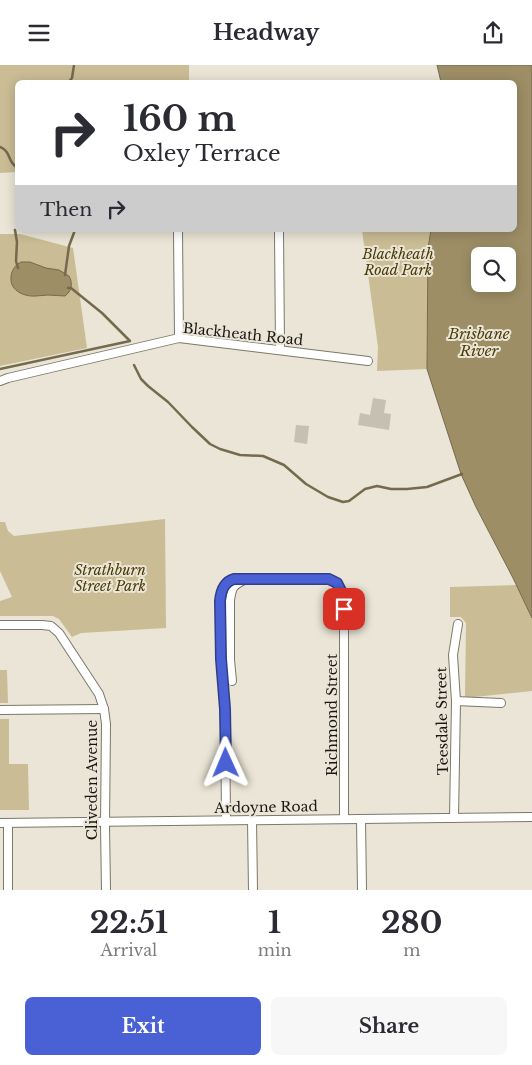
<!DOCTYPE html>
<style>
body{margin:0;font-family:"Libre Baskerville",serif;background:#f7f7f7;color:#2b2b33;height:100vh;display:flex;flex-direction:column;font-size:19px;white-space:nowrap}
*{box-sizing:border-box;margin:0}
p{font-size:16px;color:#7c7c81}
.icon{flex:none;width:28px;height:28px;fill:none;stroke:currentColor;stroke-width:2;stroke-linecap:round;stroke-linejoin:round}
.map{position:relative;height:825px;overflow:hidden}
.details{display:flex;flex-direction:column;background:#fff;flex:1}
.details>*{flex:none}
.guide{position:absolute;left:15px;top:15px;width:502px;height:152px;border-radius:8px;box-shadow:0 2px 12px #0003;background:#fff;color:#2b2b33;overflow:hidden}
.controls{position:absolute;left:471px;top:182px;display:grid;gap:10px}
.controls a{display:grid;place-items:center;width:45px;height:45px;border-radius:8px;background:#fff;box-shadow:0 2px 12px #0003;font-size:25px}
.pin{position:absolute;display:grid;place-items:center;width:42px;height:42px;color:#fff;margin:-21px;border-radius:10px;box-shadow:0 2px 8px #0006}
.me{position:absolute;width:55px;margin:-28px;rotate:359deg;stroke-linejoin:round;filter:drop-shadow(0 0 4px #0008)}
.turn{display:flex;align-items:center;gap:18px;height:105px;padding:0 25px;font-size:22px}
.turn .icon{width:65px;height:65px;stroke-width:2.5}
.turn b{display:block;font-size:35px;line-height:42px}
.then{display:flex;align-items:center;height:48px;padding:0 25px;background:#0003;gap:10px;font-size:19px}
.eta{display:flex;justify-content:space-evenly;align-items:center;height:85px;text-align:center}
.eta b{font-size:30px;font-weight:700;line-height:35px}
.cta{display:flex;gap:10px;margin-top:auto;padding:10px 25px}
.cta a{flex:1;height:58px;border-radius:8px;background:#4a61d5;color:#fff;font-size:20px;font-weight:700;line-height:58px;text-align:center}
.cta a+a{background:#f7f7f7;color:#2b2b33}
header{display:flex;justify-content:space-between;align-items:center;height:65px;padding:0 25px;background:#fff;font-size:22px;font-weight:700}
.map>svg:first-child{display:block}
.green{fill:#cabc94}
.water{fill:#9d8e66;stroke:#756a4d;fill-rule:evenodd}
.lines{fill:none;stroke-linecap:round;stroke-linejoin:round}
.stream{stroke:#756a4d;stroke-width:2.5}
.building{fill:#c5c0b2}
.street-casing{stroke:#7c786a;stroke-width:10}
.street{stroke:#fff;stroke-width:8}
.route-casing{stroke:#303f8a;stroke-width:12}
.route{stroke:#4a61d5;stroke-width:9}
.labels{text-anchor:middle;dominant-baseline:central;stroke-width:4;stroke-linejoin:round;paint-order:stroke}
.park-label{font-size:14px;font-style:italic;fill:#4a3a03;stroke:#eae5d6}
.street-label{font-size:14px;fill:#191712;stroke:#eae5d6}
.water-label{font-size:15px;font-style:italic;fill:#4e3e09;stroke:#eae5d6}
</style>
<header><svg class="icon" aria-label="menu" viewBox="0 0 24 24"><path d="M4 6h16M4 12h16M4 18h16"/></svg>Headway<svg class="icon" aria-label="share" viewBox="0 0 24 24"><path d="M12 15V3M7 8l5-5 5 5M5 13v7h14v-7"/></svg></header>
<div class="map">
<svg width="532" height="825" viewBox="0 0 532 825">
<rect width="100%" height="100%" fill="#eae5d6"/>
<g class="green">
<polygon points="0,0 189,0 189,17 18,18 17,107 0,108"/>
<polygon points="362,165 431,165 428,183 427,304 377,306 378,282"/>
<polygon points="0,169 20,169 73,183 87,283 0,301"/>
<polygon points="165,454 166,563 81,568 72,572 59,554 53,551 0,551 0,536 12,532 0,506 0,457 5,457 8,466 14,471"/>
<polygon points="517,520 532,553 532,626 465,633 466,558 461,552 450,552 450,522"/>
<polygon points="0,605 7,605 8,638 0,638"/>
<polygon points="0,654 9,654 9,699 28,699 29,745 0,745"/>
</g>
<g class="water">
<path d="M437 0H532V553L513 513 476 442 461 409 427 304 428 183 431 165H515V18L441 17ZM480 191H508V219H480Z"/>
<path d="M21 197H30L46 203 59 205 69 211C73 218 72 226 65 231 59 231 54 230 48 230 44 230 40 231 36 231 25 232 10 226 11 213 11 206 15 200 21 197Z"/>
</g>
<g class="lines">
<g class="stream">
<polyline points="68,18 72,13 74,0"/>
<path d="M0 82C12 87 7 98 18 103"/>
<polyline points="15,165 17,177 16,196 18,203"/>
<polyline points="65,210 69,181 75,165"/>
<polyline points="134,300 141,314 148,321 168,337 192,362 210,379 220,384 240,390 263,391 284,400 306,419 328,432 343,437 349,436 365,424 377,421 391,424 407,424 427,422 462,409"/>
<polyline points="0,304 130,276 102,248 71,223 68,223"/>
</g>
</g>
<g class="building">
<polygon points="373,333 386,335 384,348 391,349 389,365 358,360 360,348 370,350"/>
<polygon points="296,360 309,361 307,379 294,377"/>
</g>
<g class="lines">
<defs>
<g id="street">
<polyline points="178,165 179,273"/>
<polyline points="279,165 280,285"/>
<polyline points="0,316 8,313 179,273 368,296"/>
<polyline points="0,560 42,560 51,561 59,568 99,629 104,644 106,659 105,761 106,825"/>
<path d="M232 616 230 595V535C232 523 232 521 244 515"/>
<polyline points="456,636 501,638"/>
<polyline points="0,645 104,644"/>
<polyline points="454,753 456,636 453,590 458,559"/>
<polyline points="361,754 362,825"/>
<path d="M226 755 225 644 221 594 220 536C221 525 224 517 234 514L329 515 337 518 344 532V754"/>
<polyline points="252,755 253,825"/>
<polyline points="0,758 532,752"/>
<polyline points="8,758 8,825"/>
</g>
</defs>
<use href="#street" class="street-casing"/>
<use href="#street" class="street"/>
</g>
<g class="lines">
<defs>
<path id="route" d="M226 698 225 644 221 594 220 536C221 525 224 517 234 514H329L337 518 344 532V544"/>
</defs>
<use href="#route" class="route-casing"/>
<use href="#route" class="route"/>
</g>
<g class="labels">
<g class="park-label">
<text x="398" y="189">Blackheath<tspan x="398" dy="16">Road Park</tspan></text>
<text x="110" y="505">Strathburn<tspan x="110" dy="16">Street Park</tspan></text>
</g>
<g class="street-label">
<text transform="translate(243 269) rotate(6)">Blackheath Road</text>
<text transform="translate(332 650) rotate(-90)">Richmond Street</text>
<text transform="translate(442 656) rotate(-91)">Teesdale Street</text>
<text transform="translate(92 715) rotate(-90)">Cliveden Avenue</text>
<text transform="translate(266 742) rotate(-1)">Ardoyne Road</text>
</g>
<g class="water-label">
<text x="479" y="268">Brisbane<tspan x="479" dy="17">River</tspan></text>
</g>
</g>
</svg>
<div class="controls">
<a><svg class="icon" aria-label="search" viewBox="0 0 24 24"><circle cx="10" cy="10" r="6"/><path d="M15 15l6 6"/></svg></a>
</div>
<div class="pin" style="left:344px;top:544px;background:#d93025"><svg class="icon" aria-label="arrive" viewBox="0 0 24 24"><path d="M6 21V4h12l-3 4 3 4H6"/></svg></div>
<svg class="me" style="left:226px;top:698px" viewBox="-20 -20 40 40"><path d="M0-17L14 15 0 8-14 15z" fill="#4a61d5" stroke="#fff" stroke-width="4"/></svg>
<div class="guide">
<div class="turn"><svg class="icon" aria-label="right" viewBox="0 0 24 24"><path d="M7 20v-9h11M14 6l5 5-5 5"/></svg><div><b>160 m</b>Oxley Terrace</div></div>
<div class="then">Then<svg class="icon" aria-label="right" viewBox="0 0 24 24"><path d="M7 20v-9h11M14 6l5 5-5 5"/></svg></div>
</div>
</div>
<section class="details">
<div class="eta">
<div><b>22:51</b><p>Arrival</p></div>
<div><b>1</b><p>min</p></div>
<div><b>280</b><p>m</p></div>
</div>
<div class="cta"><a>Exit</a><a>Share</a></div>
</section>
